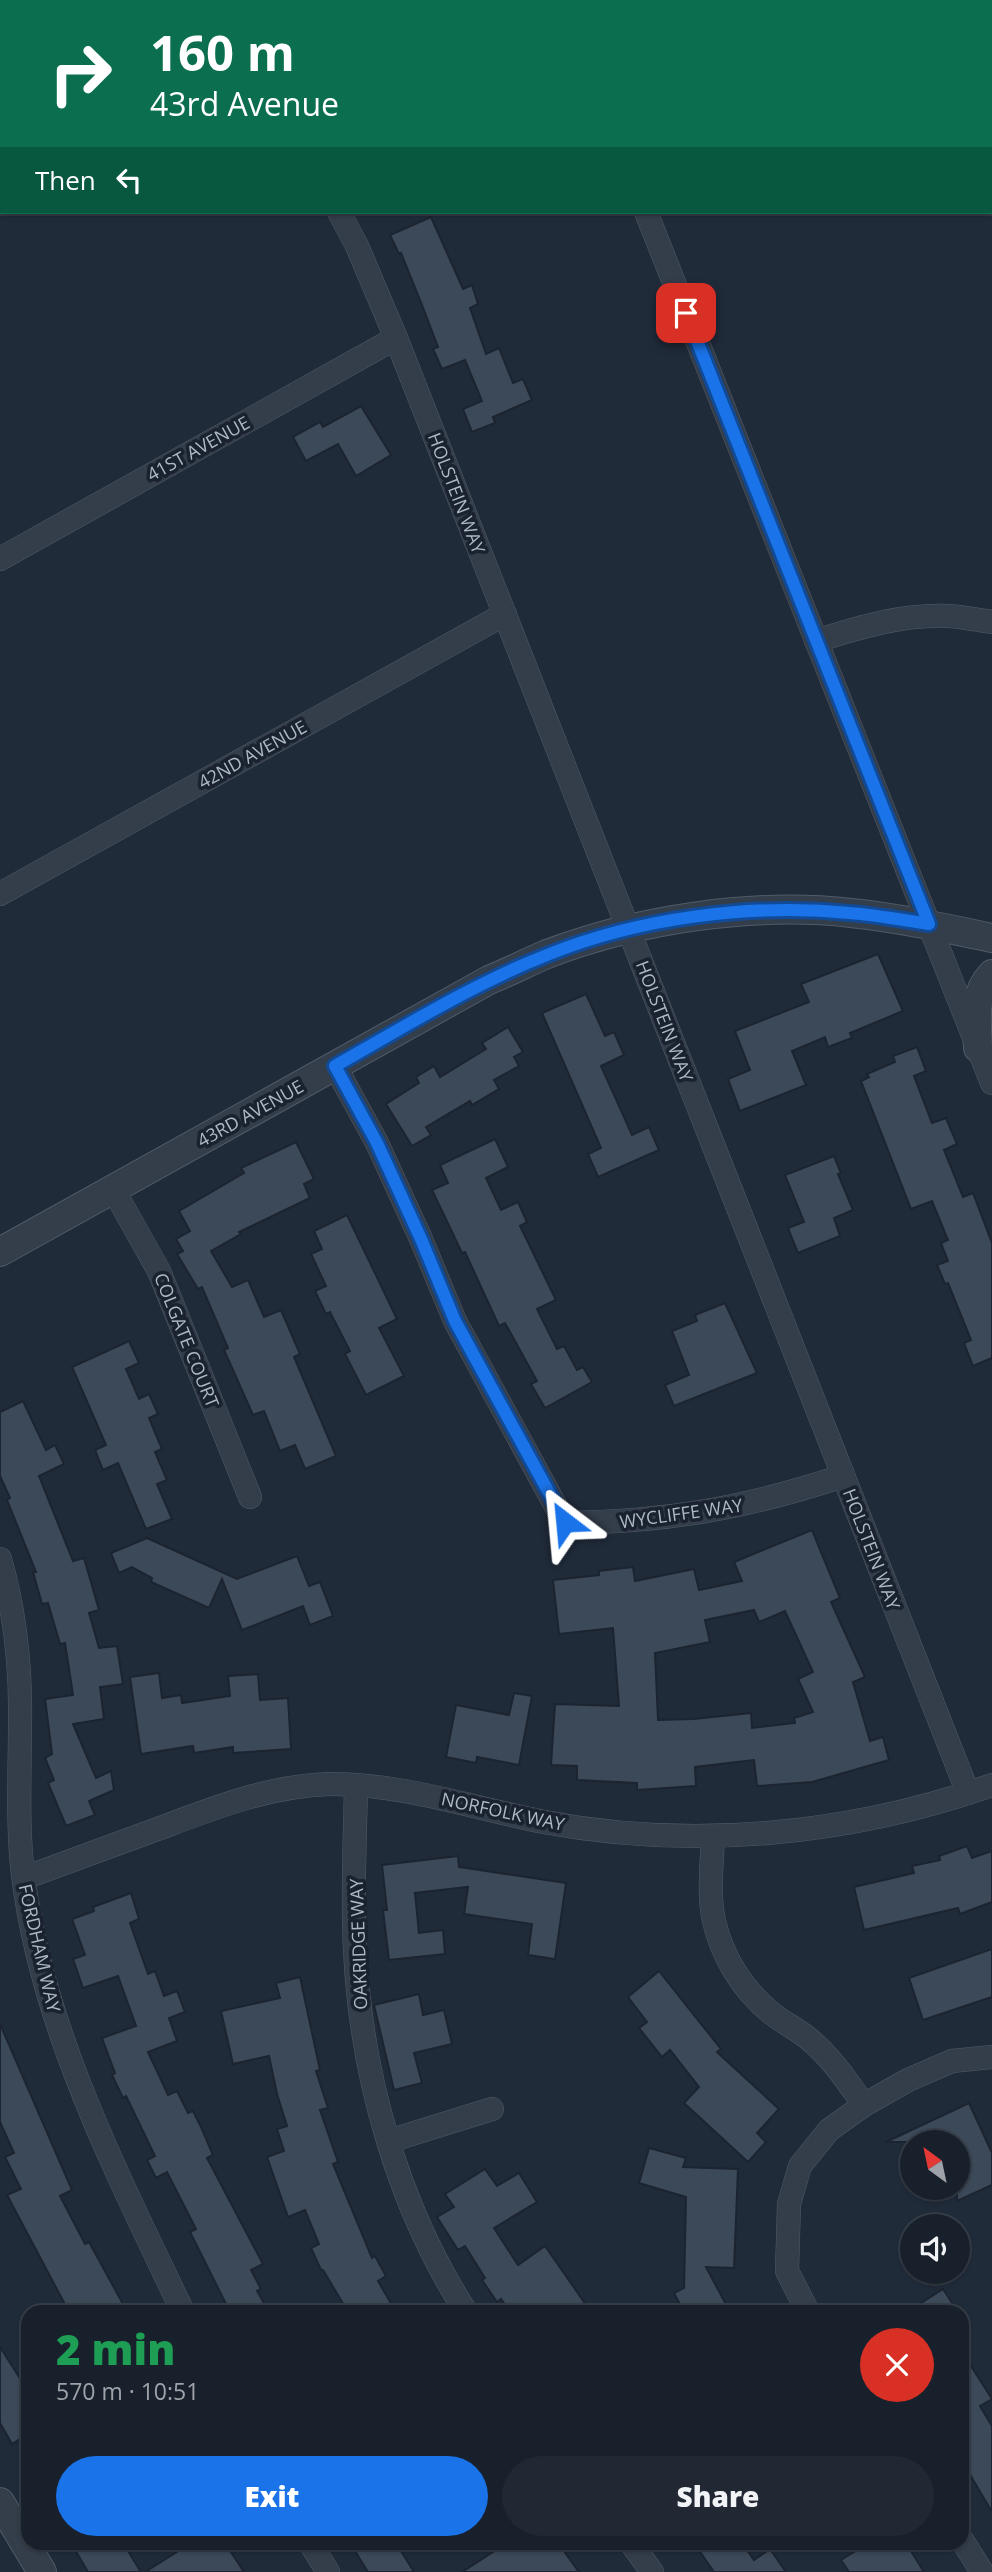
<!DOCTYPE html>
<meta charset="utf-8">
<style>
body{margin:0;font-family:"Open Sans",sans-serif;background:#212834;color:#f1f3f6;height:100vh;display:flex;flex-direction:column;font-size:26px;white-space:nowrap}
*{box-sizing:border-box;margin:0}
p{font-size:23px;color:#9fa3a9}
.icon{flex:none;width:38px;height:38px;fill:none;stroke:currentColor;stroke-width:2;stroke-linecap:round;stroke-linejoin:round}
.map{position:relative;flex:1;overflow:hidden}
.drawer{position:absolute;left:21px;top:2305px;width:948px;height:245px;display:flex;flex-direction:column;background:#18202c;border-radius:21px;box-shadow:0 2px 5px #0004,0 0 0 2px #363e48}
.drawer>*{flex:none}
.banner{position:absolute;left:0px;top:0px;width:992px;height:214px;box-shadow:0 2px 5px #0004,0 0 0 2px #363e48;background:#0b6e4f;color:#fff;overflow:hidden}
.needle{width:46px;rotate:327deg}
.controls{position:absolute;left:900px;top:2130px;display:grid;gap:14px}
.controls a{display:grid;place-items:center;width:70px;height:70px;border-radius:50%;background:#18202c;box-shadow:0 2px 5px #0004,0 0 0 2px #363e48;font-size:35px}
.pin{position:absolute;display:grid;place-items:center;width:60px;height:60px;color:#fff;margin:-30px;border-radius:14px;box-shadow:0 4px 10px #0006}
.me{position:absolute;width:77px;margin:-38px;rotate:331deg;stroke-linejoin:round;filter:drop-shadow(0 0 5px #0008)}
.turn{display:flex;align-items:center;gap:24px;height:147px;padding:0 35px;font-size:32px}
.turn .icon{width:91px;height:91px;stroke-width:2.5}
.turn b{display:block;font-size:49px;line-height:60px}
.then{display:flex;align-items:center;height:66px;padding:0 35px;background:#0003;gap:14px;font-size:26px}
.round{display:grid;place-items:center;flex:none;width:74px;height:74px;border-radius:37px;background:#212834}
.overview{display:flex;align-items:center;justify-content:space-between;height:119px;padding:0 35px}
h1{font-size:42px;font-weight:800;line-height:52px;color:#1e9e55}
.button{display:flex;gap:14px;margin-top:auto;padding:14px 35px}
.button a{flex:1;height:80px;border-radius:42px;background:#1a73e8;color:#fff;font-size:28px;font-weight:800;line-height:80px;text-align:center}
.button a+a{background:#212834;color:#f1f3f6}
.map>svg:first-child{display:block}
.building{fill:#3c4959;stroke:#1b2430;stroke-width:2;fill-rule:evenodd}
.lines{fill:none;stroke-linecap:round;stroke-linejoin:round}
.minor-casing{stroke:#515b68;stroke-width:24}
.tertiary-casing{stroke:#515b68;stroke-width:30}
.minor{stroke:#343d4a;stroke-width:23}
.tertiary{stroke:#343d4a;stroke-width:28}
.route-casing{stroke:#114b97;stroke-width:18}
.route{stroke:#1a73e8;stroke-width:12}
.labels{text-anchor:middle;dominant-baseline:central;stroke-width:7;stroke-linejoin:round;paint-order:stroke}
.street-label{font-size:18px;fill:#aeb8c6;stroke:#19222e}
</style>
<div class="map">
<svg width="992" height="2572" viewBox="0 0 992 2572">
<rect width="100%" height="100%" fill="#202b3a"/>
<g class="building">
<polygon points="431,217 463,289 472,285 478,304 470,308 486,354 499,348 513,383 523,379 532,400 493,417 495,423 472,432 463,409 482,401 465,360 442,369 433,349 438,347 422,305 401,253 399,254 390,235"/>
<polygon points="361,406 391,455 356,476 338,444 306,461 293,437 320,422 323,427"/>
<polygon points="878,954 903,1011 850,1033 852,1038 828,1047 825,1037 792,1051 806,1085 740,1111 728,1079 750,1070 735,1031 809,1002 801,984"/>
<polygon points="586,994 605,1036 614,1032 624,1055 601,1066 632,1135 649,1127 659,1150 598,1177 588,1154 601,1148 542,1013"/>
<polygon points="508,1027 523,1052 514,1057 519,1066 494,1080 499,1089 472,1105 470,1101 426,1127 431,1135 412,1146 386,1104 419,1083 416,1077 434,1066 440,1077 486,1049 482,1043"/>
<polygon points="917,1047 926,1071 914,1076 932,1123 946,1118 957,1144 944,1150 963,1197 973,1193 992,1243 992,1358 973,1366 964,1343 971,1340 948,1283 945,1284 937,1265 948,1261 941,1243 948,1240 932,1201 911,1209 861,1081 869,1077 867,1074 895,1062 893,1056"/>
<polygon points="495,1139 508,1167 486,1178 501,1210 518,1202 527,1222 520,1226 556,1300 537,1309 557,1349 564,1346 577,1370 583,1367 592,1382 545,1408 531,1384 537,1381 505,1323 499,1326 465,1252 462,1253 432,1190 448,1183 440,1165"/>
<polygon points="296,1142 314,1179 304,1184 310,1198 239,1232 241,1234 211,1251 232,1287 248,1280 264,1317 281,1310 300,1354 294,1357 336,1456 305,1469 295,1445 280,1451 264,1411 253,1415 224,1350 228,1348 202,1287 198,1289 177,1254 183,1251 176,1239 190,1231 179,1211 244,1173 241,1168"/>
<polygon points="834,1156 841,1173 838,1174 853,1210 834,1218 840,1236 798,1253 788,1228 804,1222 785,1175"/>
<polygon points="347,1215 397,1319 379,1328 404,1376 366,1395 345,1354 350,1351 330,1312 326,1314 315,1291 326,1286 311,1254 322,1249 314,1231"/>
<polygon points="725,1303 757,1373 674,1406 665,1385 689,1375 672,1331 697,1321 695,1315"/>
<polygon points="129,1341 139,1363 126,1369 139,1399 149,1394 158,1414 149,1418 162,1449 155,1452 167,1480 157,1484 172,1519 146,1529 118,1463 103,1470 95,1450 106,1445 72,1367"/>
<polygon points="23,1401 46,1450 55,1445 64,1464 39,1476 73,1561 84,1558 99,1610 89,1613 99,1648 117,1646 123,1684 100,1687 104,1719 73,1724 96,1778 111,1771 114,1790 89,1801 95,1815 66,1826 48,1783 54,1780 45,1758 52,1754 45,1699 73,1695 65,1643 60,1644 48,1603 42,1604 33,1572 36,1572 7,1500 10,1498 0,1476 0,1412"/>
<path d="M812 1530 840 1598 831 1602 865 1677 853 1682 870 1741 883 1737 889 1760 812 1782 757 1786 754 1760 695 1767 696 1786 637 1790V1783L577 1780V1766L551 1765 555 1704 619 1706 613 1628 559 1634 553 1580 599 1575V1571L633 1567 635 1581 694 1569 699 1590 742 1581 734 1562ZM754 1610 759 1622 785 1611 813 1672 798 1679 813 1712 794 1718 795 1723 752 1728 751 1713 693 1719 658 1720 655 1653 710 1642 705 1620Z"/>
<polygon points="147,1538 237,1579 297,1556 309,1586 320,1582 333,1616 310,1625 303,1606 242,1630 222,1579 209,1608 151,1582 152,1578 132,1567 119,1573 111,1553"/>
<polygon points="159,1673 162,1698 181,1695 182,1703 230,1696 228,1676 258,1674 260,1700 288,1698 291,1749 233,1753 233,1747 194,1753 193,1746 141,1754 130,1677"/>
<polygon points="514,1693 532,1696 519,1765 477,1757 476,1763 446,1757 456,1705 509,1715"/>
<polygon points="967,1846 972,1858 992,1851 992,1902 960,1914 958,1908 864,1930 854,1887 914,1873 912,1866 940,1860 939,1856"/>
<polygon points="458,1856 459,1867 566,1883 555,1959 528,1955 532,1924 464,1914 468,1887 415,1893 419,1933 443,1930 445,1954 389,1960 383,1910 387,1910 382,1865"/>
<polygon points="131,1893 139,1919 130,1923 148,1974 155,1971 164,1996 177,1991 185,2012 169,2018 177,2041 148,2052 168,2095 177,2091 188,2113 193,2111 201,2127 213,2155 207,2158 263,2264 251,2270 261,2289 257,2291 269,2312 230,2312 190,2232 196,2229 167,2172 156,2178 147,2160 155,2156 126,2096 123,2098 112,2075 115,2073 102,2038 136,2026 118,1976 83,1988 73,1959 85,1955 72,1919 94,1911 93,1907"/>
<polygon points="992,1949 992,1997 923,2020 909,1978"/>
<polygon points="659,1971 721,2049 717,2052 779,2109 757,2133 766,2142 748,2162 684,2103 699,2087 670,2050 662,2057 639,2028 647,2022 628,1997"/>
<polygon points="300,1977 320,2070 316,2071 328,2108 320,2110 338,2162 333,2164 372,2258 375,2256 386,2276 378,2281 396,2312 348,2312 323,2270 321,2270 311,2248 319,2244 305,2210 288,2217 267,2157 284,2151 277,2129 287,2126 277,2094 269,2056 233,2064 221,2011 280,1998 276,1983"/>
<polygon points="419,1994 423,2015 444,2010 452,2044 414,2053 422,2083 394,2090 374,2005"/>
<polygon points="0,2024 72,2190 60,2196 85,2244 89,2242 123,2304 108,2312 69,2312 7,2195 21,2189 5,2157 14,2153 0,2122"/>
<polygon points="969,2103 992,2153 992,2185 957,2201 957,2142 886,2142"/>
<polygon points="649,2148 686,2158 683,2167 738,2169 734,2268 706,2267 730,2312 684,2312 674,2293 684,2288 686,2197 639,2183"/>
<polygon points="485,2169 497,2186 519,2173 537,2202 494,2228 518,2265 545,2246 591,2312 510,2312 501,2299 497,2302 482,2280 485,2278 465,2246 458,2250 437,2217 454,2207 445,2194"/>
<polygon points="943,2289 958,2312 907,2312"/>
<polygon points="0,2347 19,2377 28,2372 28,2434 12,2444 0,2423"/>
<polygon points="962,2352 992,2399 980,2406 992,2426 992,2512 962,2461"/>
<polygon points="71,2543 123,2543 141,2572 88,2572"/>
<polygon points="191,2543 225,2543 244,2572 145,2572"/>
<polygon points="350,2543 396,2543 414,2572 368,2572"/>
<polygon points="487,2543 558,2543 579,2572 462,2572 493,2552"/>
<polygon points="694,2543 742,2543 754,2560 770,2549 786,2572 714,2572"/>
<polygon points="848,2543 906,2543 924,2572 849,2572 841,2560 854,2552"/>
</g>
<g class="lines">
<defs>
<g id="minor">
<polyline points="205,0 206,2"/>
<polyline points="562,0 563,2"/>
<polyline points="925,0 926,2"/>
<polyline points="308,2 311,0"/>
<polyline points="990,135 992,138"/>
<polyline points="0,196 2,195"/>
<polyline points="339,212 357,246 396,338 968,1793"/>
<polyline points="646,212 992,1083"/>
<polyline points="0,559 396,338"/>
<path d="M816 641C860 627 903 614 949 616 963 617 978 620 992 622"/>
<polyline points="0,894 505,614"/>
<path d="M335 1066 377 1143 421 1239 455 1321 565 1523C667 1522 746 1508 843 1476"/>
<polyline points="113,1189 159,1271 250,1497"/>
<path d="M0 1559C15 1612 21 1667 20 1722 20 1773 17 1824 23 1875 42 2029 117 2173 183 2312"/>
<path d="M356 1786C355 1840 352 1896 355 1950 361 2076 398 2206 466 2312"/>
<path d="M713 1836C712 1864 708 1894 714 1921 722 1956 742 1989 770 2012 782 2022 797 2029 809 2039 832 2058 847 2081 864 2105"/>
<path d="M24 1878C70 1861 116 1844 163 1827 216 1807 273 1785 331 1784 404 1784 473 1808 544 1822 693 1850 849 1835 992 1785"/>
<polyline points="389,2141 492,2109"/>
<polyline points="808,2312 787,2271 789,2204 800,2166 829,2130 864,2105 908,2080 952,2061 992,2057"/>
<polyline points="962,2540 982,2572"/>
<polyline points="310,2543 328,2572"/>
<polyline points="631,2543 652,2572"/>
</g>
<g id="tertiary">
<path d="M978 1048C977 1021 972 995 992 974"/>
<path d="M0 1252 489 980C509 972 528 962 547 954 639 919 753 902 851 913 899 918 945 928 992 938"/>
<polyline points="0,2502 42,2572"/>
</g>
</defs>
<use href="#minor" class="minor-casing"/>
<use href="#tertiary" class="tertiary-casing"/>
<use href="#minor" class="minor"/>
<use href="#tertiary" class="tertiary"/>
</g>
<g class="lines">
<defs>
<path id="route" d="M565 1522 455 1321 421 1239 377 1143 335 1066C404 1027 473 984 547 955 638 918 752 903 850 913 876 915 902 920 929 924L686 313"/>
</defs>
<use href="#route" class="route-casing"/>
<use href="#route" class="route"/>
</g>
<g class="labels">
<g class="street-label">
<text transform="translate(198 448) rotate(-29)">41ST AVENUE</text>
<text transform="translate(457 493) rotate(69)">HOLSTEIN WAY</text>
<text transform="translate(252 754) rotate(-29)">42ND AVENUE</text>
<text transform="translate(665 1021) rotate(69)">HOLSTEIN WAY</text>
<text transform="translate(250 1113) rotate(-29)">43RD AVENUE</text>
<text transform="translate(187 1340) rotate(68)">COLGATE COURT</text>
<text transform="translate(681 1513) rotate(-8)">WYCLIFFE WAY</text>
<text transform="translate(872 1549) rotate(69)">HOLSTEIN WAY</text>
<text transform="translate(503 1811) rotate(12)">NORFOLK WAY</text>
<text transform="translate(358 1944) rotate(-92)">OAKRIDGE WAY</text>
<text transform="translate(40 1948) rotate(77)">FORDHAM WAY</text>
</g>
</g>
</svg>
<div class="controls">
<a><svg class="needle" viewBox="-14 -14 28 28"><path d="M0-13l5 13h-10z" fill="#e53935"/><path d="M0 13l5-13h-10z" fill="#9fa3a9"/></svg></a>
<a><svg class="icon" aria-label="sound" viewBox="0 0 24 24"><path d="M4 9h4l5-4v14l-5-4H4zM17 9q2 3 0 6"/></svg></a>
</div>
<div class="pin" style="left:686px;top:313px;background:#d93025"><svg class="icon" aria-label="arrive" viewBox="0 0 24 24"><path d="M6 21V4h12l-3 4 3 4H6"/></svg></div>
<svg class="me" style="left:565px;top:1522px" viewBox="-20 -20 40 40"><path d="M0-17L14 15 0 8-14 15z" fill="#1a73e8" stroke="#fff" stroke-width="4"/></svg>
<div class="banner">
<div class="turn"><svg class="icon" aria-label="right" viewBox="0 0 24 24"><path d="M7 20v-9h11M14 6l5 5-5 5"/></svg><div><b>160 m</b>43rd Avenue</div></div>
<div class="then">Then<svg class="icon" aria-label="left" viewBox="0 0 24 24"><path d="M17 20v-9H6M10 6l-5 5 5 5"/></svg></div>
</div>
<section class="drawer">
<div class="overview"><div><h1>2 min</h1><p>570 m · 10:51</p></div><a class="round" style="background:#d93025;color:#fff"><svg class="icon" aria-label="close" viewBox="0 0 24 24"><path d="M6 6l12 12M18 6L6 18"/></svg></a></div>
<div class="button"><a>Exit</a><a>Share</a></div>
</section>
</div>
